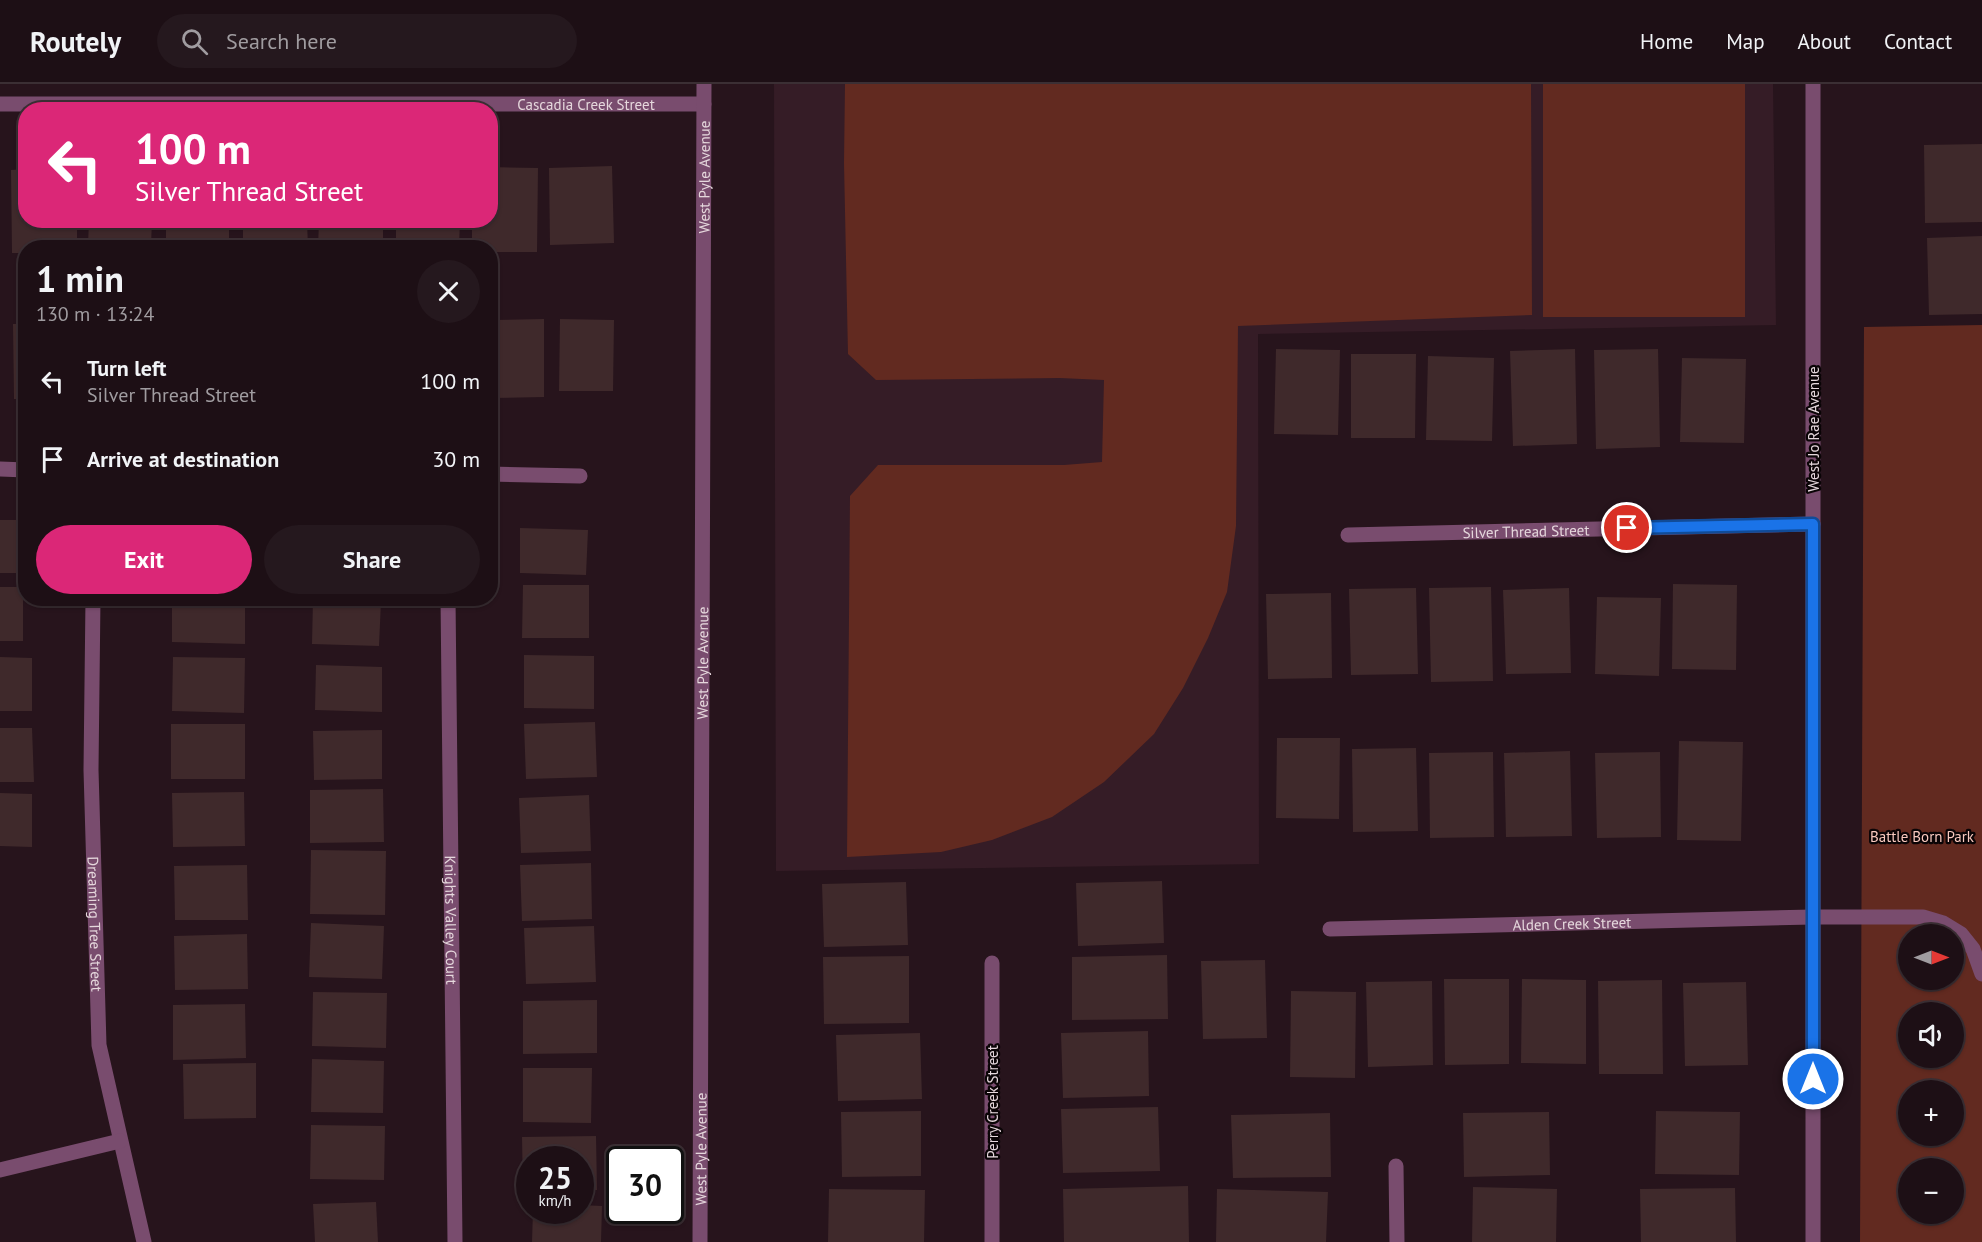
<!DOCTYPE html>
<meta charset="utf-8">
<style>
body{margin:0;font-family:"PT Sans",sans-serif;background:#25181e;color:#f1f3f6;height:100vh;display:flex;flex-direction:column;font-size:22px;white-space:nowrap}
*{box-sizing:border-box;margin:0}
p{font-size:20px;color:#a09ca0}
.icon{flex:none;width:33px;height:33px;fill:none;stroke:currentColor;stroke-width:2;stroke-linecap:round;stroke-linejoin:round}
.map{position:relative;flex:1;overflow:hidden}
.details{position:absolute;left:18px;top:156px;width:480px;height:366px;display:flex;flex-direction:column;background:#1d0f15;border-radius:24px;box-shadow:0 2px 4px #0004,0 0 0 2px #3b2f34}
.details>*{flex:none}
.hud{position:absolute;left:18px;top:18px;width:480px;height:126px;border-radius:24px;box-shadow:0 2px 4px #0004,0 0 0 2px #3b2f34;background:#db2777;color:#fff;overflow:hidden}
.needle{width:39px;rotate:90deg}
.buttons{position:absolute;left:1898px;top:840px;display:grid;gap:12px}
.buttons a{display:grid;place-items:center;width:66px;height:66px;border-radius:50%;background:#1d0f15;box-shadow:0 2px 4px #0004,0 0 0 2px #3b2f34;font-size:30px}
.speed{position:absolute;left:516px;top:1062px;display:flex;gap:12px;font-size:30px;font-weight:700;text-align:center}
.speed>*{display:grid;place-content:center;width:78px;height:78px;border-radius:50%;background:#1d0f15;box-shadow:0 2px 4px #0004,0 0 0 2px #3b2f34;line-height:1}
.speed small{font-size:15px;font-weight:400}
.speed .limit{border:3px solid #111;border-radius:9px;background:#fff;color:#111}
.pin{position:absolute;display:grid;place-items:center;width:51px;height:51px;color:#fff;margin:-26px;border:3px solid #fff;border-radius:50%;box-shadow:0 2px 6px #0007}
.me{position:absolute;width:66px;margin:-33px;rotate:0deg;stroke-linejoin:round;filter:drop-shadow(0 0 4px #0008)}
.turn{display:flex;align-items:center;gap:21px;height:126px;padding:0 18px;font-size:27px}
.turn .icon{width:78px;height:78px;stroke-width:2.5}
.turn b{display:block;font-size:42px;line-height:51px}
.round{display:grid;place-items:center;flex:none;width:63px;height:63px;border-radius:32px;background:#25181e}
.headline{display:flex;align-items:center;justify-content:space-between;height:102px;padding:0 18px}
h1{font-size:36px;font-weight:700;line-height:45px}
.action{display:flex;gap:12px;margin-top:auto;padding:12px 18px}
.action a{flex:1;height:69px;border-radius:36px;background:#db2777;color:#fff;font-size:24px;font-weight:700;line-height:69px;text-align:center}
.action a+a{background:#25181e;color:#f1f3f6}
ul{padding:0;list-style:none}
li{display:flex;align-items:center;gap:18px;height:78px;padding:0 18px}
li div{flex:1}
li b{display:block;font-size:22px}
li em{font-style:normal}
header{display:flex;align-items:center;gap:36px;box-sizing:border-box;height:84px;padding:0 30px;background:#1d0f15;border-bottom:2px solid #3b2f34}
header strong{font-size:28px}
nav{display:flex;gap:33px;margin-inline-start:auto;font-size:21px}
.search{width:420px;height:54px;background:#25181e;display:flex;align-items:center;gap:15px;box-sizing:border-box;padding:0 21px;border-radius:33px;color:#a09ca0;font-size:22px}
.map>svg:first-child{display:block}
.built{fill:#351c26}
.green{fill:#622a20;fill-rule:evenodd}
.building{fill:#3f292b}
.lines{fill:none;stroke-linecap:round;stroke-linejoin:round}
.minor{stroke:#794c6e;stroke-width:15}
.route-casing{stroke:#114b97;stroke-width:15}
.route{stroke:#1a73e8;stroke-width:10}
.labels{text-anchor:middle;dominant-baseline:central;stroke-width:4.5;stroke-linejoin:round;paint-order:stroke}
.street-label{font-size:15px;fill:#e5d7dc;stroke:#0a0406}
.park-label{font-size:15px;fill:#f9c9bf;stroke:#0a0406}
</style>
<header>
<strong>Routely</strong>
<div class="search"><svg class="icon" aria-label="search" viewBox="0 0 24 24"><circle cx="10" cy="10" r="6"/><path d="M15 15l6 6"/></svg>Search here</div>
<nav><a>Home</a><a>Map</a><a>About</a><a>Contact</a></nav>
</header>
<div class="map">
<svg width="1982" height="1158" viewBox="0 0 1982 1158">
<rect width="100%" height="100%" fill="#27141c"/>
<polygon class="built" points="774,0 1773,0 1776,241 1258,250 1259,780 776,787"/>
<g class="green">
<polygon points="845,0 1531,0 1532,231 1238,242 1236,442 1227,508 1208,554 1183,604 1154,650 1104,698 1052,733 992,756 941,768 847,773 850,412 878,381 1064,381 1102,378 1104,296 1060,294 876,296 848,270 844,79"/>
<rect x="1543" y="0" width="202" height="233"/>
<path d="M1982 241V1158H1860L1864 243ZM1908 850H1953V896H1908ZM1908 928H1953V974H1908ZM1908 1006H1953V1052H1908ZM1908 1084H1953V1130H1908Z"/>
</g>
<g class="building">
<polygon points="1982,60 1982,138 1925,139 1924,61"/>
<polygon points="612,82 614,159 550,161 549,84"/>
<polygon points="490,83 538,84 537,168 490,168 490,164 472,164 472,136 490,136"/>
<polygon points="26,85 26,136 77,136 77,164 26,164 26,169 12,169 11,86"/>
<polygon points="89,136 152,136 151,162 88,161"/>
<rect x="166" y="136" width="63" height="28"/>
<polygon points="243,136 307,136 308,164 243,164"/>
<polygon points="319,136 383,136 383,164 318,164"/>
<polygon points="396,136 460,136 459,164 396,164"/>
<polygon points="1982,152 1982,230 1929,231 1927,154"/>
<polygon points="544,235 544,313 492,314 491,236"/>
<polygon points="560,235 614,236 613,307 559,307"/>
<polygon points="13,240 26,240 26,315 14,315"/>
<polygon points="1276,265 1340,266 1338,351 1274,350"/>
<polygon points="1575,265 1577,360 1513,362 1510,267"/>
<polygon points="1658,265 1660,363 1596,365 1594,266"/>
<polygon points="1351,270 1416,270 1415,354 1351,354"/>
<polygon points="1428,272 1494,274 1492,357 1426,356"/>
<polygon points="1682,274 1746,275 1744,359 1680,358"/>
<rect x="0" y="436" width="26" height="53"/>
<polygon points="520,444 588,446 586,491 520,489"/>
<polygon points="1673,500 1737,501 1736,586 1672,585"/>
<polygon points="523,501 589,501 589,554 522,554"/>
<rect x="0" y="503" width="23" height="54"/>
<polygon points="1491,503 1493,597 1431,598 1429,504"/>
<polygon points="1416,504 1418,590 1351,591 1349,505"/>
<polygon points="1569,504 1571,589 1506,590 1503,506"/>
<polygon points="1331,509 1332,594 1268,595 1266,510"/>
<polygon points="1597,513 1661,514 1659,592 1595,590"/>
<polygon points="172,514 245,514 245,560 172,558"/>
<polygon points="313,515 381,517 379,562 312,560"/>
<polygon points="524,571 594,572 594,625 524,624"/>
<polygon points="0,573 32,574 32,627 0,627"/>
<polygon points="173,573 245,574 244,629 172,627"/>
<polygon points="316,581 382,583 382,628 315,626"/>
<polygon points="595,638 597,693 526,695 524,640"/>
<rect x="171" y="640" width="74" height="55"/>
<polygon points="0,644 32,644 34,698 0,698"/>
<polygon points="382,646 382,695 314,696 313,647"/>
<polygon points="1277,654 1340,654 1339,735 1276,734"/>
<polygon points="1679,657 1743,658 1741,757 1677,756"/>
<polygon points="1416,664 1418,747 1353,748 1352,665"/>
<polygon points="1570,667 1572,752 1506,753 1504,669"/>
<polygon points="1493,668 1494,753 1430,754 1429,669"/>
<polygon points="1660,668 1661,753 1597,754 1595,669"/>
<polygon points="383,705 384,758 310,759 310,706"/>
<polygon points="244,708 245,762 173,763 172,709"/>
<polygon points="0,709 32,710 32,763 0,762"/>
<polygon points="589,711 591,767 521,769 519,714"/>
<polygon points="311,766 386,767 385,831 310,830"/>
<polygon points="591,779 592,835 522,837 520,781"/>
<polygon points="247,781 248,836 175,836 174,782"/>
<polygon points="1162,797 1164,859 1078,862 1076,799"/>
<polygon points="906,798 908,861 824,863 822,800"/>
<polygon points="311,839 384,842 382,895 309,893"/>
<polygon points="594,842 596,898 526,900 524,844"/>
<polygon points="247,850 248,905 175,906 174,852"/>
<polygon points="1167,871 1168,935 1072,936 1072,873"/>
<polygon points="909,872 909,939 824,940 823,873"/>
<polygon points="1265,876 1267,954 1203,955 1201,877"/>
<polygon points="1444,895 1509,895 1509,980 1445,981"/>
<polygon points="1522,895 1586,896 1586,980 1521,979"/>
<polygon points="1662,896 1663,990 1599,990 1598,897"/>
<polygon points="1432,897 1433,981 1368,983 1366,898"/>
<polygon points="1746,898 1748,981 1685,982 1683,899"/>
<polygon points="1291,907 1356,908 1355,994 1290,993"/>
<polygon points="313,908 387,909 386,964 312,962"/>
<polygon points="597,916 597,969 523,970 523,917"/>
<polygon points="245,920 246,974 173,976 173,921"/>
<polygon points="1148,947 1149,1012 1063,1014 1061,949"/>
<polygon points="920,949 922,1015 838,1017 836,951"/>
<polygon points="312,975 384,977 383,1029 311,1028"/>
<polygon points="256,979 256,1034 184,1035 183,980"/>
<polygon points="523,984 592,984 591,1039 523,1038"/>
<polygon points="1158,1023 1160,1087 1063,1089 1061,1025"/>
<polygon points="921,1027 921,1092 842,1093 841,1028"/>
<polygon points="1656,1027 1740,1028 1739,1091 1655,1090"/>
<polygon points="1549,1028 1550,1091 1464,1093 1463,1029"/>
<polygon points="1330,1029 1331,1093 1233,1094 1231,1031"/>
<polygon points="311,1041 385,1042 384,1096 310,1095"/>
<polygon points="596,1052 597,1106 580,1106 580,1076 530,1076 530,1107 523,1107 522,1053"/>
<polygon points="1188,1102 1189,1158 1064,1158 1063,1105"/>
<polygon points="1473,1103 1557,1105 1556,1158 1472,1158"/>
<polygon points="1735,1104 1736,1158 1641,1158 1640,1105"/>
<polygon points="829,1105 925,1106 924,1158 828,1158"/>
<polygon points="1217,1105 1328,1108 1326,1158 1216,1158"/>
<polygon points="376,1118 378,1158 315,1158 313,1120"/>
<polygon points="580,1121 602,1122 601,1158 532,1158 533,1126 580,1126"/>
</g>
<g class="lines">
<g class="minor">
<path id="s1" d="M0 20H704"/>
<polyline points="0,385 26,386"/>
<polyline points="490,390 580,392"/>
<path id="s2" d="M1348 451 1813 440"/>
<path id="s3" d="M93 514 91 686 99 961 144 1158"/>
<path id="s4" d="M448 514 455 1158"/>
<path id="s5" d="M1330 845 1813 833H1923L1943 839 1961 850 1973 865 1982 890"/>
<polyline points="992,879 992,1158"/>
<polyline points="1396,1082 1397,1158"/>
<polyline points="0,1086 120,1057"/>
<path id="s6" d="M700 1158 704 0"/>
<polyline points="1813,1158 1813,0"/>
</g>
</g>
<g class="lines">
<defs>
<polyline id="route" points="1627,444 1813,440 1813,995"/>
</defs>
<use href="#route" class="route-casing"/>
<use href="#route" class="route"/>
</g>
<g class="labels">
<g class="street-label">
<text stroke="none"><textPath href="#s1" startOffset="586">Cascadia Creek Street</textPath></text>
<text stroke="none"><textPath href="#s6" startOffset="1065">West Pyle Avenue</textPath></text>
<text transform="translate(1813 345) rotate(-90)">West Jo Rae Avenue</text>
<text stroke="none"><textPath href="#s2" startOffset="178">Silver Thread Street</textPath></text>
<text stroke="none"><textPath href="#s6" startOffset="579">West Pyle Avenue</textPath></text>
<text stroke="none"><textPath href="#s4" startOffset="322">Knights Valley Court</textPath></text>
<text stroke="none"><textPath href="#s3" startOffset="326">Dreaming Tree Street</textPath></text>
<text stroke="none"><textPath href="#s5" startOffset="242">Alden Creek Street</textPath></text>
<text transform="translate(992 1018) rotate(-90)">Perry Creek Street</text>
<text stroke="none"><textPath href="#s6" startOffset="93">West Pyle Avenue</textPath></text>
</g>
<g class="park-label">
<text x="1922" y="752">Battle Born Park</text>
</g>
</g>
</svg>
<div class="buttons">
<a><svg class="needle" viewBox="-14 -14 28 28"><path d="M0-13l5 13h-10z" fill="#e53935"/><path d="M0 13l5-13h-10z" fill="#a09ca0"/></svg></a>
<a><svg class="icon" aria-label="sound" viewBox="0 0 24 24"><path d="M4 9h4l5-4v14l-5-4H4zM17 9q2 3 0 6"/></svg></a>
<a>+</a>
<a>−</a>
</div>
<div class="speed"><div>25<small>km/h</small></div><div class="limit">30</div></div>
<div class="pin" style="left:1627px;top:444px;background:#d93025"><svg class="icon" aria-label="arrive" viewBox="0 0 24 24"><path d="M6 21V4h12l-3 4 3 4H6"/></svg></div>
<svg class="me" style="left:1813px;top:995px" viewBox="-20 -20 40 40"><circle r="17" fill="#1a73e8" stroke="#fff" stroke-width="3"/><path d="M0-11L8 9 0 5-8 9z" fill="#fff"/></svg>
<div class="hud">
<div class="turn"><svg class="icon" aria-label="left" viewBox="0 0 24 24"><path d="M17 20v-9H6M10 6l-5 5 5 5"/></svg><div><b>100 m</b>Silver Thread Street</div></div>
</div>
<section class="details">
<div class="headline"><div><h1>1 min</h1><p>130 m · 13:24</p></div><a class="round"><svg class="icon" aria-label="close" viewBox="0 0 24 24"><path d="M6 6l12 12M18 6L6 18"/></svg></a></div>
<ul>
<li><svg class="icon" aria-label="left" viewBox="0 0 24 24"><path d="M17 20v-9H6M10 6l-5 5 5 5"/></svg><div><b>Turn left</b><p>Silver Thread Street</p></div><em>100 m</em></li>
<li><svg class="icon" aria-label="arrive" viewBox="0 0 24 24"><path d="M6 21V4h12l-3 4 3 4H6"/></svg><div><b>Arrive at destination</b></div><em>30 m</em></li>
</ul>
<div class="action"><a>Exit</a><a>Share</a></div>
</section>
</div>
